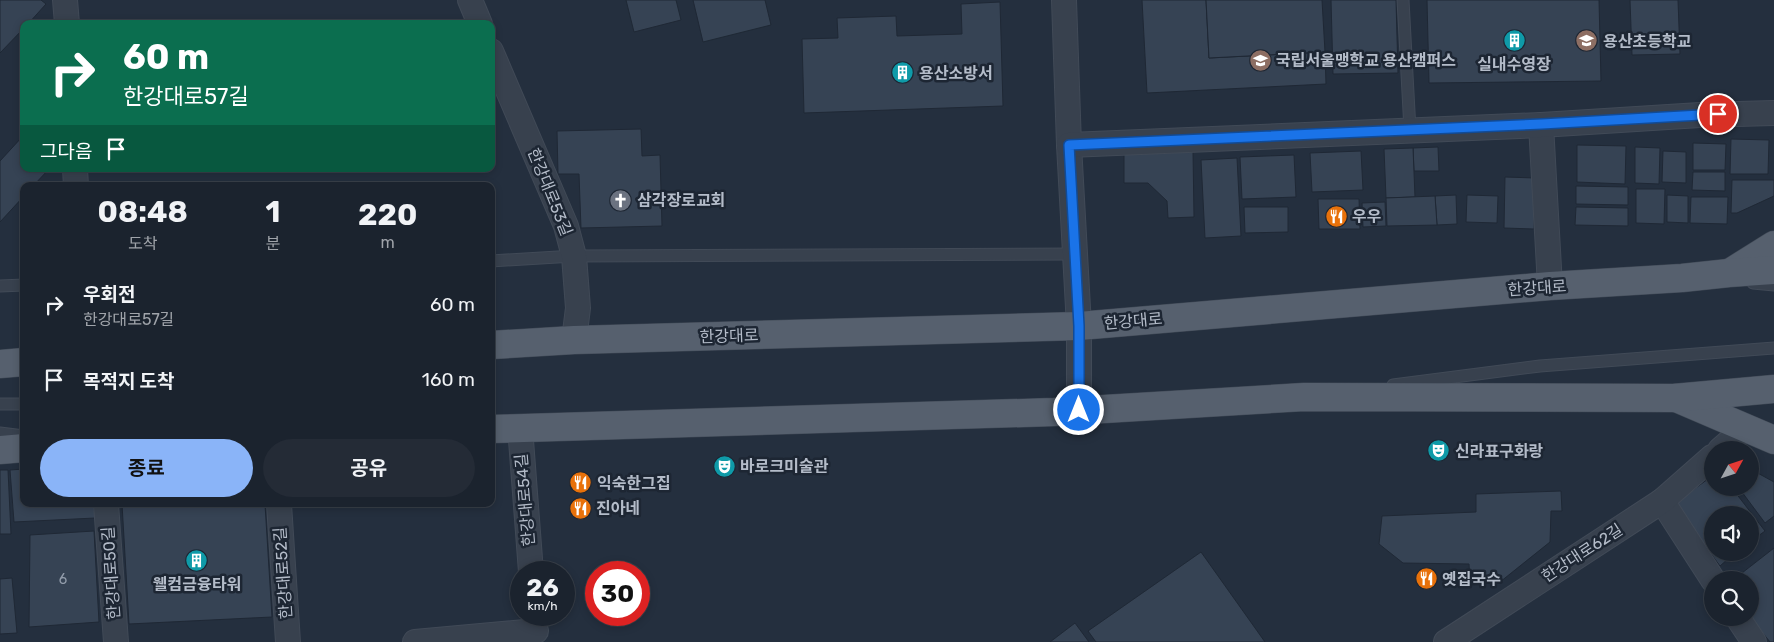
<!DOCTYPE html>
<html lang="ko">
<meta charset="utf-8">
<style>
body{margin:0;font-family:Rubik,"Noto Sans KR",sans-serif;background:#242b36;color:#f1f3f6;height:100vh;display:flex;flex-direction:column;font-size:19px;white-space:nowrap}
*{box-sizing:border-box;margin:0}
p{font-size:16px;color:#a0a4aa}
.icon{flex:none;width:28px;height:28px;fill:none;stroke:currentColor;stroke-width:2;stroke-linecap:round;stroke-linejoin:round}
.map{position:relative;flex:1;overflow:hidden}
.side{position:absolute;left:20px;top:182px;width:475px;height:325px;display:flex;flex-direction:column;background:#1b232e;border-radius:10px;box-shadow:0 2px 8px #0003,0 0 0 1px #39404a}
.side>*{flex:none}
.top-card{position:absolute;left:20px;top:20px;width:475px;height:152px;border-radius:10px;box-shadow:0 2px 8px #0003,0 0 0 1px #39404a;background:#0b6e4f;color:#fff;overflow:hidden}
.needle{width:32px;rotate:50deg}
.buttons{position:absolute;left:1704px;top:441px;display:grid;gap:10px}
.buttons a{display:grid;place-items:center;width:55px;height:55px;border-radius:50%;background:#1b232e;box-shadow:0 2px 8px #0003,0 0 0 1px #39404a;font-size:25px}
.speed{position:absolute;left:510px;top:561px;display:flex;gap:10px;font-size:25px;font-weight:700;text-align:center}
.speed>*{display:grid;place-content:center;width:65px;height:65px;border-radius:50%;background:#1b232e;box-shadow:0 2px 8px #0003,0 0 0 1px #39404a;line-height:1}
.speed small{font-size:12px;font-weight:400}
.speed .limit{border:8px solid #d22;background:#fff;color:#111}
.pin{position:absolute;display:grid;place-items:center;width:42px;height:42px;color:#fff;margin:-21px;border:2px solid #fff;border-radius:50%;box-shadow:0 1px 5px #0007}
.me{position:absolute;width:55px;margin:-28px;rotate:0deg;stroke-linejoin:round;filter:drop-shadow(0 0 4px #0008)}
.turn{display:flex;align-items:center;gap:18px;height:105px;padding:0 20px;font-size:22px}
.turn .icon{width:65px;height:65px;stroke-width:2.5}
.turn b{display:block;font-size:35px;line-height:42px}
.then{display:flex;align-items:center;height:48px;padding:0 20px;background:#0003;gap:10px;font-size:19px}
.eta{display:flex;justify-content:space-evenly;align-items:center;height:85px;text-align:center}
.eta b{font-size:30px;font-weight:700;line-height:35px}
.button{display:flex;gap:10px;margin-top:auto;padding:10px 20px}
.button a{flex:1;height:58px;border-radius:30px;background:#8ab4f8;color:#111;font-size:20px;font-weight:700;line-height:58px;text-align:center}
.button a+a{background:#242b36;color:#f1f3f6}
ul{padding:0;list-style:none}
li{display:flex;align-items:center;gap:15px;height:75px;padding:0 20px}
li div{flex:1}
li b{display:block;font-size:19px}
li em{font-style:normal}
.map>svg:first-child{display:block}
.building{fill:#364354;stroke:#1f2835}
.lines{fill:none;stroke-linecap:round;stroke-linejoin:round}
.lane-casing{stroke:#414a57;stroke-width:13}
.street-casing{stroke:#414a57;stroke-width:26}
.primary-casing{stroke:#414a57;stroke-width:29}
.lane{stroke:#38414e;stroke-width:11}
.street{stroke:#38414e;stroke-width:24}
.primary{stroke:#56606e;stroke-width:28}
.route-casing{stroke:#114b97;stroke-width:12}
.route{stroke:#1a73e8;stroke-width:9}
.labels{text-anchor:middle;dominant-baseline:central;stroke-width:5;stroke-linejoin:round;paint-order:stroke}
.number-label{font-size:14px;fill:#929caa}
.poi-label{font-size:16px;font-weight:bold;fill:#b4bcc9;stroke:#1d2633;text-anchor:start}
.street-label{font-size:16px;fill:#b4bcc9;stroke:#1d2633}
</style>
<div class="map">
<svg width="1774" height="642" viewBox="0 0 1774 642">
<rect width="100%" height="100%" fill="#242f3e"/>
<g class="building">
<polygon points="0,0 41,0 46,4 28,24 24,24 24,28 0,53"/>
<polygon points="626,0 676,0 681,20 634,32"/>
<polygon points="693,0 765,0 771,25 703,42"/>
<polygon points="1142,0 1206,0 1209,58 1325,52 1326,84 1147,93"/>
<polygon points="1206,0 1322,0 1325,52 1209,58"/>
<polygon points="1331,0 1396,0 1398,73 1333,74"/>
<polygon points="1427,0 1599,0 1601,81 1429,83"/>
<polygon points="1630,0 1678,0 1680,54 1632,55"/>
<polygon points="1000,2 1003,106 804,113 802,39 838,38 837,18 896,16 897,36 962,34 961,4"/>
<polygon points="641,129 642,156 660,155 662,226 581,228 579,174 558,174 557,131"/>
<polygon points="22,137 24,139 24,169 49,169 33,186 24,186 24,196 0,222 0,161"/>
<polygon points="1731,139 1769,140 1768,174 1730,174"/>
<polygon points="1693,143 1726,144 1725,170 1693,170"/>
<polygon points="1577,145 1626,146 1625,184 1577,182"/>
<polygon points="1438,147 1439,171 1414,171 1413,148"/>
<polygon points="1635,147 1660,148 1659,184 1635,183"/>
<polygon points="1413,148 1415,197 1386,198 1384,149"/>
<polygon points="1361,151 1363,190 1312,192 1310,153"/>
<polygon points="1663,151 1686,152 1686,183 1662,182"/>
<polygon points="1193,152 1194,217 1168,218 1167,201 1148,183 1124,183 1124,154"/>
<polygon points="1294,155 1296,197 1242,199 1240,157"/>
<polygon points="1237,158 1241,236 1205,238 1201,160"/>
<polygon points="1693,172 1725,172 1725,191 1692,190"/>
<polygon points="1505,177 1535,178 1534,229 1504,228"/>
<polygon points="1732,180 1774,180 1774,196 1737,213 1731,213"/>
<polygon points="1576,186 1628,187 1628,205 1576,204"/>
<polygon points="1636,189 1665,189 1664,224 1636,223"/>
<polygon points="1456,195 1457,224 1437,225 1435,196"/>
<polygon points="1467,195 1498,196 1497,223 1466,222"/>
<polygon points="1667,195 1688,196 1688,223 1667,222"/>
<polygon points="1435,196 1437,225 1387,226 1386,198"/>
<polygon points="1691,197 1728,197 1727,224 1690,223"/>
<polygon points="1318,199 1359,199 1360,229 1319,229"/>
<polygon points="1385,202 1386,226 1363,227 1362,203"/>
<polygon points="1244,207 1288,207 1288,232 1245,233"/>
<polygon points="1576,207 1628,208 1628,226 1575,225"/>
<polygon points="24,469 24,504 94,504 95,518 14,522 10,470"/>
<polygon points="0,470 8,470 11,534 0,534"/>
<polygon points="1750,470 1754,471 1774,482 1774,516 1765,523 1739,488 1750,488"/>
<polygon points="1712,476 1712,488 1732,488 1765,531 1750,542 1750,515 1712,515 1712,552 1736,552 1720,566 1674,504"/>
<polygon points="1561,491 1562,511 1551,511 1550,542 1500,582 1470,585 1469,564 1403,563 1379,544 1382,516 1476,512 1476,494"/>
<polygon points="122,504 265,504 272,617 129,624"/>
<polygon points="94,531 99,622 29,627 30,535"/>
<polygon points="1774,548 1774,642 1770,642 1750,617 1750,580 1733,580"/>
<polygon points="1201,552 1265,642 1096,642 1088,631"/>
<polygon points="12,578 17,633 0,634 0,579"/>
<polygon points="1075,623 1089,642 1050,642"/>
</g>
<g class="lines">
<defs>
<g id="lane">
<polyline points="1403,0 1410,130"/>
<polyline points="491,261 574,256 1075,254"/>
<polyline points="1753,283 1774,285"/>
<polyline points="0,286 24,285"/>
<polyline points="1393,385 1540,366 1774,348"/>
<polyline points="0,404 24,404"/>
<polyline points="0,433 24,436"/>
</g>
<g id="street">
<polyline points="65,0 67,24"/>
<polyline points="470,0 480,24"/>
<polyline points="1064,0 1069,145 1079,326 1079,410"/>
<polyline points="491,51 566,226 574,256 578,308 574,340"/>
<polyline points="1541,125 1550,286"/>
<polyline points="1069,145 1541,125 1700,115 1774,113"/>
<polyline points="75,169 76,186"/>
<polyline points="520,427 531,572"/>
<polyline points="1720,450 1744,429"/>
<polyline points="1662,501 1713,580"/>
<polyline points="106,504 116,642"/>
<polyline points="279,504 288,642"/>
<polyline points="1738,618 1754,642"/>
<polyline points="415,642 536,631"/>
<polyline points="1446,642 1662,501 1712,457"/>
</g>
<g id="primary">
<polyline points="1731,272 1774,245"/>
<polyline points="491,345 574,340 1079,326 1550,286 1682,278 1729,273 1774,270"/>
<polyline points="0,364 24,362"/>
<polyline points="1676,398 1774,440"/>
<polyline points="491,429 1054,412 1304,397 1674,398 1774,389"/>
<polyline points="0,450 24,448"/>
</g>
</defs>
<use href="#lane" class="lane-casing"/>
<use href="#street" class="street-casing"/>
<use href="#primary" class="primary-casing"/>
<use href="#lane" class="lane"/>
<use href="#street" class="street"/>
<use href="#primary" class="primary"/>
</g>
<g class="lines">
<defs>
<polyline id="route" points="1079,410 1079,326 1069,145 1542,124 1718,114"/>
</defs>
<use href="#route" class="route-casing"/>
<use href="#route" class="route"/>
</g>
<defs>
<symbol id="building-disc" viewBox="-11 -11 22 22"><circle r="9.5" fill="#0f9aa8" stroke="#1d2633"/><path d="M-4-6H4V6H1V3H-1V6H-4ZM-2.5-4.3h1.7v1.8h-1.7ZM.8-4.3h1.7v1.8H.8ZM-2.5-1h1.7V.8h-1.7ZM.8-1h1.7V.8H.8Z" fill="#fff"/></symbol>
<symbol id="school-disc" viewBox="-11 -11 22 22"><circle r="9.5" fill="#8d6e63" stroke="#1d2633"/><path d="M0-5L7-2L0 1L-7-2ZM-4 1L0 2.5L4 1V4Q0 6-4 4Z" fill="#fff"/></symbol>
<symbol id="church-disc" viewBox="-11 -11 22 22"><circle r="9.5" fill="#6b7280" stroke="#1d2633"/><path d="M-1.2-6h2.4v3.5h3.3v2.4h-3.3V6h-2.4V-.1h-3.3v-2.4h3.3Z" fill="#fff"/></symbol>
<symbol id="restaurant-disc" viewBox="-11 -11 22 22"><circle r="9.5" fill="#e8710a" stroke="#1d2633"/><path d="M-5-6h1v4h1v-4h1v4h1v-4h1v5L-1.5 .5V6h-2V.5L-5-1ZM5-6V6H3V1.5H1.5Q1.5-4 5-6Z" fill="#fff"/></symbol>
<symbol id="theatre-disc" viewBox="-11 -11 22 22"><circle r="9.5" fill="#0f9aa8" stroke="#1d2633"/><path d="M-5-5.5Q0-4 5-5.5V0Q5 5 0 6Q-5 5-5 0ZM-3.3-2.5H-1v1.5H-3.3ZM1-2.5H3.3v1.5H1ZM-2.8 1Q0 5.5 2.8 1Z" fill="#fff"/></symbol>
</defs>
<g fill-rule="evenodd">
<use href="#building-disc" x="1502" y="28" width="25" height="25"/>
<use href="#school-disc" x="1574" y="28" width="25" height="25"/>
<use href="#school-disc" x="1248" y="48" width="25" height="25"/>
<use href="#building-disc" x="890" y="60" width="25" height="25"/>
<use href="#church-disc" x="608" y="188" width="25" height="25"/>
<use href="#restaurant-disc" x="1324" y="204" width="25" height="25"/>
<use href="#theatre-disc" x="1426" y="438" width="25" height="25"/>
<use href="#theatre-disc" x="712" y="454" width="25" height="25"/>
<use href="#restaurant-disc" x="568" y="470" width="25" height="25"/>
<use href="#restaurant-disc" x="568" y="496" width="25" height="25"/>
<use href="#building-disc" x="184" y="548" width="25" height="25"/>
<use href="#restaurant-disc" x="1414" y="566" width="25" height="25"/>
</g>
<g class="labels">
<g class="number-label">
<text x="63" y="579">6</text>
</g>
<g class="poi-label">
<text x="1603" y="41">용산초등학교</text>
<text x="1276" y="60">국립서울맹학교 용산캠퍼스</text>
<text x="1514" y="64" text-anchor="middle">실내수영장</text>
<text x="919" y="73">용산소방서</text>
<text x="637" y="200">삼각장로교회</text>
<text x="1352" y="216">우우</text>
<text x="1455" y="451">신라표구화랑</text>
<text x="740" y="466">바로크미술관</text>
<text x="597" y="483">익숙한그집</text>
<text x="596" y="508">진아네</text>
<text x="1442" y="579">옛집국수</text>
<text x="197" y="584" text-anchor="middle">웰컴금융타워</text>
</g>
<g class="street-label">
<text transform="translate(550 192) rotate(68)">한강대로53길</text>
<text transform="translate(1537 288) rotate(-4)">한강대로</text>
<text transform="translate(1133 321) rotate(-5)">한강대로</text>
<text transform="translate(729 336) rotate(-2)">한강대로</text>
<text transform="translate(525 500) rotate(-95)">한강대로54길</text>
<text transform="translate(1582 553) rotate(-33)">한강대로62길</text>
<text transform="translate(111 573) rotate(-94)">한강대로50길</text>
<text transform="translate(283 573) rotate(-94)">한강대로52길</text>
</g>
</g>
</svg>
<div class="buttons">
<a><svg class="needle" viewBox="-14 -14 28 28"><path d="M0-13l5 13h-10z" fill="#e53935"/><path d="M0 13l5-13h-10z" fill="#a0a4aa"/></svg></a>
<a><svg class="icon" aria-label="sound" viewBox="0 0 24 24"><path d="M4 9h4l5-4v14l-5-4H4zM17 9q2 3 0 6"/></svg></a>
<a><svg class="icon" aria-label="search" viewBox="0 0 24 24"><circle cx="10" cy="10" r="6"/><path d="M15 15l6 6"/></svg></a>
</div>
<div class="speed"><div>26<small>km/h</small></div><div class="limit">30</div></div>
<div class="pin" style="left:1718px;top:114px;background:#d93025"><svg class="icon" aria-label="arrive" viewBox="0 0 24 24"><path d="M6 21V4h12l-3 4 3 4H6"/></svg></div>
<svg class="me" style="left:1079px;top:410px" viewBox="-20 -20 40 40"><circle r="17" fill="#1a73e8" stroke="#fff" stroke-width="3"/><path d="M0-11L8 9 0 5-8 9z" fill="#fff"/></svg>
<div class="top-card">
<div class="turn"><svg class="icon" aria-label="right" viewBox="0 0 24 24"><path d="M7 20v-9h11M14 6l5 5-5 5"/></svg><div><b>60 m</b>한강대로57길</div></div>
<div class="then">그다음<svg class="icon" aria-label="arrive" viewBox="0 0 24 24"><path d="M6 21V4h12l-3 4 3 4H6"/></svg></div>
</div>
<section class="side">
<div class="eta">
<div><b>08:48</b><p>도착</p></div>
<div><b>1</b><p>분</p></div>
<div><b>220</b><p>m</p></div>
</div>
<ul>
<li><svg class="icon" aria-label="right" viewBox="0 0 24 24"><path d="M7 20v-9h11M14 6l5 5-5 5"/></svg><div><b>우회전</b><p>한강대로57길</p></div><em>60 m</em></li>
<li><svg class="icon" aria-label="arrive" viewBox="0 0 24 24"><path d="M6 21V4h12l-3 4 3 4H6"/></svg><div><b>목적지 도착</b></div><em>160 m</em></li>
</ul>
<div class="button"><a>종료</a><a>공유</a></div>
</section>
</div>
